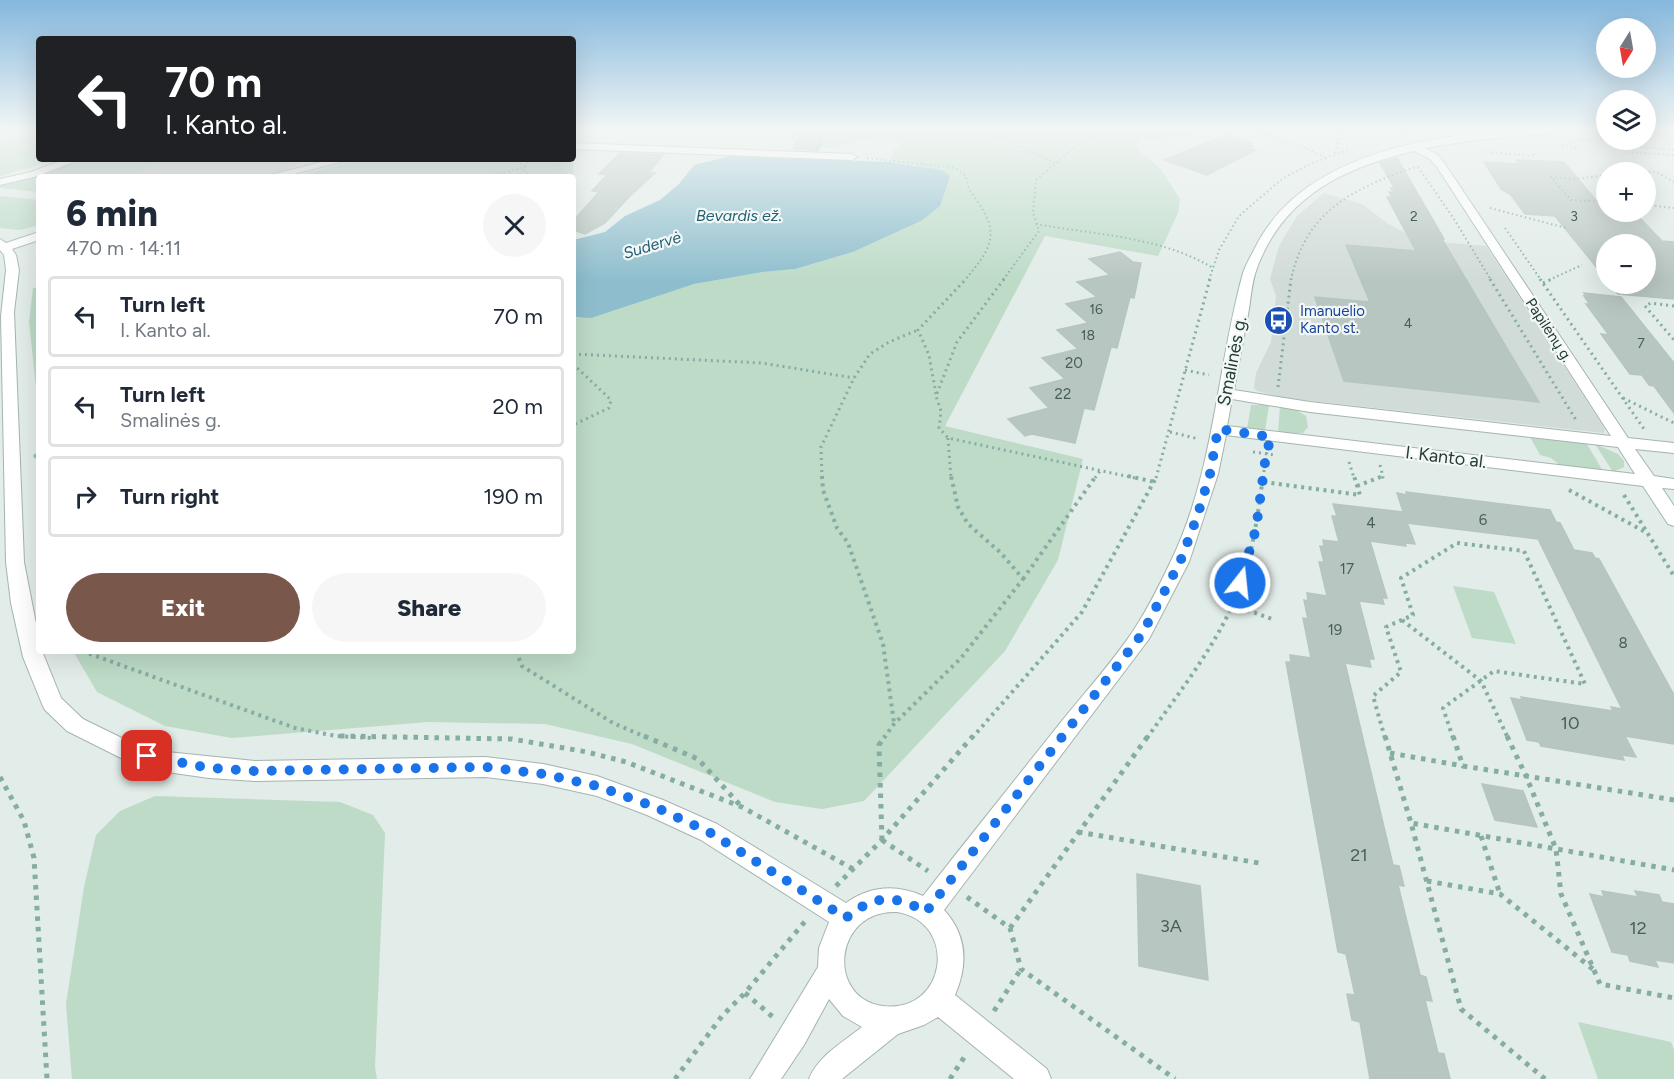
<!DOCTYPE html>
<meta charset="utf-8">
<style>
body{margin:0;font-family:Figtree,sans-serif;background:#f6f6f7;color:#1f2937;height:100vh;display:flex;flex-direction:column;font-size:22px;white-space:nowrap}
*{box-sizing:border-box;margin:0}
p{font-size:20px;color:#747a83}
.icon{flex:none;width:33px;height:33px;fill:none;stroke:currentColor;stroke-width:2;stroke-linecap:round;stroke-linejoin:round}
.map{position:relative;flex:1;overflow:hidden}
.side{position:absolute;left:36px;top:174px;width:540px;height:480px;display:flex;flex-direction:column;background:#fff;border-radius:6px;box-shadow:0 6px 24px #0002}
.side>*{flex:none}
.guide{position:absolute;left:36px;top:36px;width:540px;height:126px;border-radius:6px;box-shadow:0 6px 24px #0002;background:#202124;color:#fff;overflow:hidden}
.needle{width:39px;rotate:191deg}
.tools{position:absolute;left:1596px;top:18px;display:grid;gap:12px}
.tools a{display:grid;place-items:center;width:60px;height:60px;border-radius:50%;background:#fff;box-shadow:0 6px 24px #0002;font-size:30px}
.pin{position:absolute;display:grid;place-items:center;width:51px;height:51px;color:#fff;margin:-26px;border-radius:12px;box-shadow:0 3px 9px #0006}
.me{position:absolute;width:66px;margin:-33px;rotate:16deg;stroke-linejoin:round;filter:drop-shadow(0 0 4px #0008)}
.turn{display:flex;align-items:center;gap:21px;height:126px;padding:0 30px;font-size:27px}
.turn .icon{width:78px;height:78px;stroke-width:2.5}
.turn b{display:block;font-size:42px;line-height:51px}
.round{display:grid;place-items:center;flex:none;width:63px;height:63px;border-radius:32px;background:#f6f6f7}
.summary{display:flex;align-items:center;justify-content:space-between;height:102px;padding:0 30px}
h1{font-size:36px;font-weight:800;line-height:45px}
.cta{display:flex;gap:12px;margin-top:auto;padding:12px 30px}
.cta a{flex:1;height:69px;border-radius:36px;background:#7a574b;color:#fff;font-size:24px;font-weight:800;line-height:69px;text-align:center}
.cta a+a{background:#f6f6f7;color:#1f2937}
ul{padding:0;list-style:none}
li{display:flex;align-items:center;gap:18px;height:81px;margin:0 12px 9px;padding:0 18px;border:3px solid #e0e1e3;border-radius:6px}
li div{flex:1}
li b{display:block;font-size:22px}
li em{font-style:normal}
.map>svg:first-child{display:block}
.built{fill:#d1dbd7}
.green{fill:#bddbc7}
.water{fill:#8ebecd}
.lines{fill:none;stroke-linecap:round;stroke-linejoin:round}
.stream-far1{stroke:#8ebecd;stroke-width:4.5}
.stream{stroke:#8ebecd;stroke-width:5}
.building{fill:#b8c6c1;stroke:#b5c5c0;stroke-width:1.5}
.street-casing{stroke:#a5b4af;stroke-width:2}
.path-far3{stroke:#85ada4;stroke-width:2;stroke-dasharray:1.5 3;stroke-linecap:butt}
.path-far2{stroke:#85ada4;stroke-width:3;stroke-dasharray:2 4;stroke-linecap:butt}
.path-far1{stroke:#85ada4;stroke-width:4;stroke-dasharray:3 4.5;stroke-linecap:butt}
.path{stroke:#85ada4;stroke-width:5;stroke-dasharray:4.5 6;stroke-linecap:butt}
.street{fill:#fff;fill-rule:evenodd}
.route{stroke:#1a73e8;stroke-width:10;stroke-dasharray:0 18}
.labels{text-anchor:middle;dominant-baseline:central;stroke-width:4.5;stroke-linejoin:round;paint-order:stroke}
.far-number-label{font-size:14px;fill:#485e5a}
.far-transit-label{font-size:15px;fill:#164399;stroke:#f3f8f6;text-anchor:start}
.far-street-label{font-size:15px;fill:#233c37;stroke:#f3f8f6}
.number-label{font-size:15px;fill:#485e5a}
.far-water-label{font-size:16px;font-style:italic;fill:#215f74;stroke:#f3f8f6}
.street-label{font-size:18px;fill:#233c37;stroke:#f3f8f6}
.near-number-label{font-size:18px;fill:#485e5a}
</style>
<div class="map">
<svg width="1674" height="1079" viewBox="0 0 1674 1079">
<rect width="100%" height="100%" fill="#e2ece8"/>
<g class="built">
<polygon points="0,129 39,129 39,147 0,143"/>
<polygon points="183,159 308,159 273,177 127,177 158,162 170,162"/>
<polygon points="1324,193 1362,204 1387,223 1419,240 1486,246 1605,429 1604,433 1285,398 1257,391 1254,388 1256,373 1271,342 1276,296 1270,279 1279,246 1297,216"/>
</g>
<g class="green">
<polygon points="790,129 1195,129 1191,135 1142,140 1136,145 1140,152 1161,169 1180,199 1178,213 1158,256 1045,236 945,426 1083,459 1058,560 1005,651 864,801 822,809 775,802 632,744 545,724 428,722 232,738 165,726 97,692 73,651 573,651 573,317 578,318 694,284 763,272 795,269 853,252 921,221 915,165 889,162 894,150 902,143 858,140 851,145 826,148 821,146 816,139"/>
<polygon points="0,143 39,147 39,159 59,159 0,176"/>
<path d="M573 151 575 153C571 166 575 177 573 190V177H292L363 159H573Z"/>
<polygon points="83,159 183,159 178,161 158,162 127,177 39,177 39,192 0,188 0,185 38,176"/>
<polygon points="0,196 39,200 39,225 20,230 0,228"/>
<polygon points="39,287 39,415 29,322 33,288"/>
<polygon points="1251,405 1269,405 1265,431 1247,429"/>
<polygon points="1280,406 1293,408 1306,416 1308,427 1303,433 1278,433"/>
<polygon points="1529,435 1585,441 1603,471 1561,466 1551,458 1540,455"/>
<polygon points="1595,444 1618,454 1624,461 1624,467 1613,472"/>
<polygon points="1453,586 1494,592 1516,644 1472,638"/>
<polygon points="155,796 340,802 373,815 385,833 375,1067 377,1079 72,1079 66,1004 84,887 96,835 120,811"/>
<polygon points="1578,1022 1671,1042 1674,1050 1674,1079 1598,1079"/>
</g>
<polygon class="water" points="730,156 889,162 942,170 950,176 940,206 921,221 853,252 795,269 763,272 694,284 591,318 573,317 573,240 605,232 625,216 660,200 679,184 694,165"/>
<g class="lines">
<polyline class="stream-far1" points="815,152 821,142 821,129"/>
<polyline class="stream" points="36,456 39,455"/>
</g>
<g class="building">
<polygon points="801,129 823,129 815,150 793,149"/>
<polygon points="1226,135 1252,143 1249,145 1253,146 1249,148 1256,150 1207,175 1164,160"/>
<polygon points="620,153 663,155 649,173 655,173 629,197 605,223 585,234 573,230 573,221 599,192 592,191 607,175 599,174"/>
<polygon points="1397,158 1444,239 1442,239 1539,402 1344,381 1315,297 1370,302 1346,245 1416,251 1387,197 1392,197 1389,192 1393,193 1391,188 1395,189 1380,163"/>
<polygon points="1516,160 1564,162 1606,212 1634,212 1662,241 1674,242 1674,299 1618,294 1610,284 1646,284 1646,244 1606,244 1606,279 1555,216 1525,214 1511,195 1501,189 1484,162 1519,164"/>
<polygon points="1120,252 1133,262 1141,263 1134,298 1130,297 1117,348 1111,347 1094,410 1084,408 1075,443 1032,434 1025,436 1008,419 1049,408 1030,388 1065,379 1042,358 1078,349 1057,330 1088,323 1066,304 1097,297 1077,282 1110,275 1089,259"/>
<polygon points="1584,293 1621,297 1674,363 1674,413 1654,386 1649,385 1642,375 1630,374 1601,334 1609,335 1586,304 1590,305 1584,296 1587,297"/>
<polygon points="1406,492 1550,510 1556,522 1560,523 1574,550 1592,553 1595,558 1599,559 1674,695 1674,744 1625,736 1636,757 1622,755 1624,760 1541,746 1539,742 1527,740 1511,698 1522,700 1521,697 1613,711 1611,707 1622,709 1538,539 1407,523 1397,493 1407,495"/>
<polygon points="1333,504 1403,512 1415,544 1405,543 1406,546 1370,541 1387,598 1382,598 1384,604 1359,601 1374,659 1369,659 1371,667 1345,663 1393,865 1399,866 1404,886 1398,885 1420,975 1426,977 1432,1001 1425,1000 1438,1053 1444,1054 1450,1079 1370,1079 1360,1022 1352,1020 1347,994 1355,995 1346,954 1338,952 1286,662 1291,662 1290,655 1311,658 1303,618 1308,619 1304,600 1308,601 1307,593 1327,596 1319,562 1324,562 1320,546 1324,547 1323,540 1339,542 1332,516 1337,516"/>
<polygon points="1482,784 1523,791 1537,827 1495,820"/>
<polygon points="1137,874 1200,886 1208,980 1139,966"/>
<polygon points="1602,891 1638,897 1635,891 1659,895 1662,902 1674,904 1674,963 1655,960 1658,967 1630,961 1628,955 1612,952 1590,894 1604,897"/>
</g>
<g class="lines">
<defs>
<g id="street">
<path d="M1568 129 1564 132 1474 140 1425 148 1438 155 1445 164 1628 438 1674 443V453L1635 449 1654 476 1674 479V489L1662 488 1674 506V526L1668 524 1643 486 1226 435 1218 474 1189 562 1149 639 944 910C967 935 968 965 955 995L1047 1069 1051 1079H1014L938 1017 924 1025 898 1034 842 1079H809C818 1056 843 1042 862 1027L843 1016 829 999 804 1045 781 1079H750L818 967 819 948 829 922 701 840 647 815 597 796 543 784 485 777 255 781 209 778 167 772 127 761 67 731 45 710 42 704 23 657 11 603 6 562 1 316 6 270 4 255 0 250V239L6 243 39 232V240L12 249 16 255 19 270 14 312 24 562 39 639V651H42L61 698 83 719 132 743 167 752 255 761 485 757 543 764 597 776 663 800 717 824 846 903C870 886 896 884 923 896 966 841 1010 786 1053 732 1079 699 1113 662 1135 628 1148 608 1159 586 1169 565 1215 473 1216 370 1243 273 1246 264 1251 256 1255 248 1307 142 1465 129 1568 129ZM1414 151 1430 159 1437 167 1611 436 1310 402 1234 390C1239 363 1244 336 1249 309 1251 296 1252 281 1257 268 1284 196 1343 168 1414 151ZM1232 399 1310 412 1618 447 1635 474 1227 426ZM897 912C959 922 947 1014 883 1006 825 998 834 909 897 912Z"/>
<polygon points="573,143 852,154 857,157 852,160 573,149"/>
<polygon points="66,159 81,159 38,176 0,185 0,179 31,172"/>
<polygon points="333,159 352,159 282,177 267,176"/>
</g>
</defs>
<use href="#street" class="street-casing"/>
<g class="path-far3">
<polyline points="980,129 1056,163 1036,180 1033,213 1039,231 1003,280"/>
<polyline points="1248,129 1303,147 1325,157"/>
<polyline points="1370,129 1404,133"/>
<polyline points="1402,129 1411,132"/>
<polyline points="1646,134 1674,132"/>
<polyline points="789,140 800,129"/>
<polyline points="1601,140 1619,145 1674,150"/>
<polyline points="1614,140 1626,152 1674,155"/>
<polyline points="1573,141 1606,138"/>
<polyline points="1562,145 1577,149 1568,142"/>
<polyline points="1487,152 1535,156 1533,151"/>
<polyline points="1335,153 1341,129"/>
<path d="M867 158 955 168 966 176C967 189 973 195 980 205 1002 238 986 254 965 280"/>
<polyline points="512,159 525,167 524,171 531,177"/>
<polyline points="1057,163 1087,137 1102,129"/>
<polyline points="1418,167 1454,219 1491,280"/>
<polyline points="1635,172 1656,172 1674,182"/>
<polyline points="1606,175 1576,179 1551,177 1571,200 1606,202"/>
<polyline points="486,177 525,167 530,159"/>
<polyline points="1646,205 1674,208"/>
<polyline points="1490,208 1566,228"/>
<path d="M1036 224C1095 235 1160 236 1213 268"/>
<polyline points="1505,228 1541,280"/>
<polyline points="1209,280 1219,250 1239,216 1282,179 1308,165 1350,149"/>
<path d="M1291 280C1306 209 1355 188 1418 166"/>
<polyline points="1549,280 1582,265"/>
</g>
<g class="path-far2">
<polyline points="1004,279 957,342 936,396 941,411 939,428 948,438 1135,478"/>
<polyline points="1490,279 1576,420"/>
<polyline points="1540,279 1644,429"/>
<polyline points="1543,283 1552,279"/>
<polyline points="1674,306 1651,303 1645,306 1674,340"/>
<polyline points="573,354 762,363 854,378"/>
<polyline points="573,364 611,400 609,408 573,425"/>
<polyline points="1185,370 1209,375"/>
<polyline points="1278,387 1291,279"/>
<polyline points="936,394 929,355 918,330 966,279"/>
<polyline points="1623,398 1674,423"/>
<polyline points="1170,432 1199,439"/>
<polyline points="948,438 951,478"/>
<polyline points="1253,452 1275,455"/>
<polyline points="1349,462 1354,478"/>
<polyline points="1380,465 1383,477 1381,478"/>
<polyline points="822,478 821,447 854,378 870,354 889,342 918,330"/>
<polyline points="1095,478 1100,471"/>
<polyline points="1156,478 1210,279"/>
<polyline points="1263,478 1267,451"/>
</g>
<g class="path-far1">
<polyline points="822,476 823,490 837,528 848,543 883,644 894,723"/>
<polyline points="1128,476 1155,482"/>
<polyline points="1264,482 1360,495 1354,476"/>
<polyline points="1357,486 1383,476"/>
<polyline points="1569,490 1647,533"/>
<polyline points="1624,495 1674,576"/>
<polyline points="1023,579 1096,476"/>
<polyline points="1233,605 1272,619"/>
<polyline points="1402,620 1481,681 1508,738"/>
<polyline points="82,651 295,728 336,736 373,738"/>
<polyline points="516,651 522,666 613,723 648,738"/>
<polyline points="884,738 894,724 961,658 1023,579 1001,553 968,524 958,507 951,476"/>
<polyline points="972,738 1082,612 1157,476"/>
<path d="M1147 738C1178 694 1212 651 1234 602 1251 565 1258 516 1263 476"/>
<polyline points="1385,738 1373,696 1401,672 1386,627 1413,615 1401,578 1457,543 1524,551 1585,684 1494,671 1443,708 1453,738"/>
</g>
<g class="path">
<polyline points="340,736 512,739 587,752 626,762 742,807 853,869"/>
<polyline points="644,736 698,759 740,805"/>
<polyline points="1385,736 1411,823"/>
<polyline points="1453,736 1463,766 1526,776"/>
<polyline points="1507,736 1526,776"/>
<polyline points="1390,753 1463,766"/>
<polyline points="0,777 24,821 34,858 47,1079"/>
<polyline points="1674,800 1526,776 1556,849 1561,894 1600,984 1674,998"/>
<polyline points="1078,832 1259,863"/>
<polyline points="1481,836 1500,894"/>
<polyline points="882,840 879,745 885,736"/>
<polyline points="882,840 928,871"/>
<polyline points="1427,881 1500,894 1594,970"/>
<polyline points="836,886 882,840 973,736"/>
<polyline points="967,897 1010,928 1021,969 1175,1079"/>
<polyline points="1010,928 1148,736"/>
<polyline points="745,993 774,1018"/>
<polyline points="994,1011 1021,969"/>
<polyline points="675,1079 722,1016 745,993 807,919"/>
<polyline points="950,1079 967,1053"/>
<polyline points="1545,1079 1461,1009 1411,823 1674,870"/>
</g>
<use href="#street" class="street"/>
</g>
<linearGradient id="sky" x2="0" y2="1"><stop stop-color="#84b8dd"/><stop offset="0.46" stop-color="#f2f6f5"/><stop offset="1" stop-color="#f2f6f5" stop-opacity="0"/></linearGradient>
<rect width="1674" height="281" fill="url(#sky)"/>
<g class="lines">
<path class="route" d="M147 756 209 768 255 771 485 767 543 774 597 786 655 807 709 832 846 918C873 895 895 894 926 912L1142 634 1180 562 1197 517 1210 474 1218 429 1271 437 1266 455 1256 529 1240 583"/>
</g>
<defs>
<symbol id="bus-disc" viewBox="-11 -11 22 22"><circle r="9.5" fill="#1a4fb4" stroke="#f3f8f6"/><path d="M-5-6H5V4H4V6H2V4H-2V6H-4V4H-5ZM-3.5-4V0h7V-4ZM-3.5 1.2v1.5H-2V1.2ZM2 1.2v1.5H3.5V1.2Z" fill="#fff"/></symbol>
</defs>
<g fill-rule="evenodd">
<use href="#bus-disc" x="1262" y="304" width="33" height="33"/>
</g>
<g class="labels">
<g class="far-number-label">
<text x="1414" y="216">2</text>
<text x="1574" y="216">3</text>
<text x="1096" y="309">16</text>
<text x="1408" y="323">4</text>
<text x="1088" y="335">18</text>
<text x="1641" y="343">7</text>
</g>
<g class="far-transit-label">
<text x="1300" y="311">Imanuelio<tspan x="1300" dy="17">Kanto st.</tspan></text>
</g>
<g class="far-street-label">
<text transform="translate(1549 330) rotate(57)">Papilėnų g.</text>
</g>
<g class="number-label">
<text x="1074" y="363">20</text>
<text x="1063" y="394">22</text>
<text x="1483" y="520">6</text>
<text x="1371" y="523">4</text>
<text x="1347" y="569">17</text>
<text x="1335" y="630">19</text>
<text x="1623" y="643">8</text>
</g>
<g class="far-water-label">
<text x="739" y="215">Bevardis ež.</text>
<text transform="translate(652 245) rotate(-17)">Sudervė</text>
</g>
<g class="street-label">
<text transform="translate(1232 361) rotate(-79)">Smalinės g.</text>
<text transform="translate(1446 457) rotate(7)">I. Kanto al.</text>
</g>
<g class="near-number-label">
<text x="1570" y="723">10</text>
<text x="1359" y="855">21</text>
<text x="1171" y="926">3A</text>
<text x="1638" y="928">12</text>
</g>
</g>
</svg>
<div class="tools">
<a><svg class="needle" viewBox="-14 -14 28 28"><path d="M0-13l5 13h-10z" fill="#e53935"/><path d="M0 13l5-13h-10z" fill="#747a83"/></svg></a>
<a><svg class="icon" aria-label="layers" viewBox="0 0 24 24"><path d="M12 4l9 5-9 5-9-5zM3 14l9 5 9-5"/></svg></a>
<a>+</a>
<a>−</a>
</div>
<div class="pin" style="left:147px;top:756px;background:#d93025"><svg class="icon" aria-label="arrive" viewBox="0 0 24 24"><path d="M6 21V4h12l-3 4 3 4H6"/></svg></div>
<svg class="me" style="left:1240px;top:583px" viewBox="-20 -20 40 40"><circle r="17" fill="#1a73e8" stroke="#fff" stroke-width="3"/><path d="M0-11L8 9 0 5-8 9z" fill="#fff"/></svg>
<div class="guide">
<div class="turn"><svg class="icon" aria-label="left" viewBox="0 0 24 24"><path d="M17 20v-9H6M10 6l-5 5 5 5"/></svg><div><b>70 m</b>I. Kanto al.</div></div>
</div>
<section class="side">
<div class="summary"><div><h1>6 min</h1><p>470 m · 14:11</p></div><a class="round"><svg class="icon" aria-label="close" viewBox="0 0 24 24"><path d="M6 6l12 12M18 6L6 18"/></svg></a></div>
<ul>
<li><svg class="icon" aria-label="left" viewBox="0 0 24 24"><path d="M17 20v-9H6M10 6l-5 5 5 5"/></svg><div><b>Turn left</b><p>I. Kanto al.</p></div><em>70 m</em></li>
<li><svg class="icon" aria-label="left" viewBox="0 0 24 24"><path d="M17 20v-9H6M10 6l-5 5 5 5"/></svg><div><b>Turn left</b><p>Smalinės g.</p></div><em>20 m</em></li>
<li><svg class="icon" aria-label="right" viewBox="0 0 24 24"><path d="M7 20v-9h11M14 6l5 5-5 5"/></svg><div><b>Turn right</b></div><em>190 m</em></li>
</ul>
<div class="cta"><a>Exit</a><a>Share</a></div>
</section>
</div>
